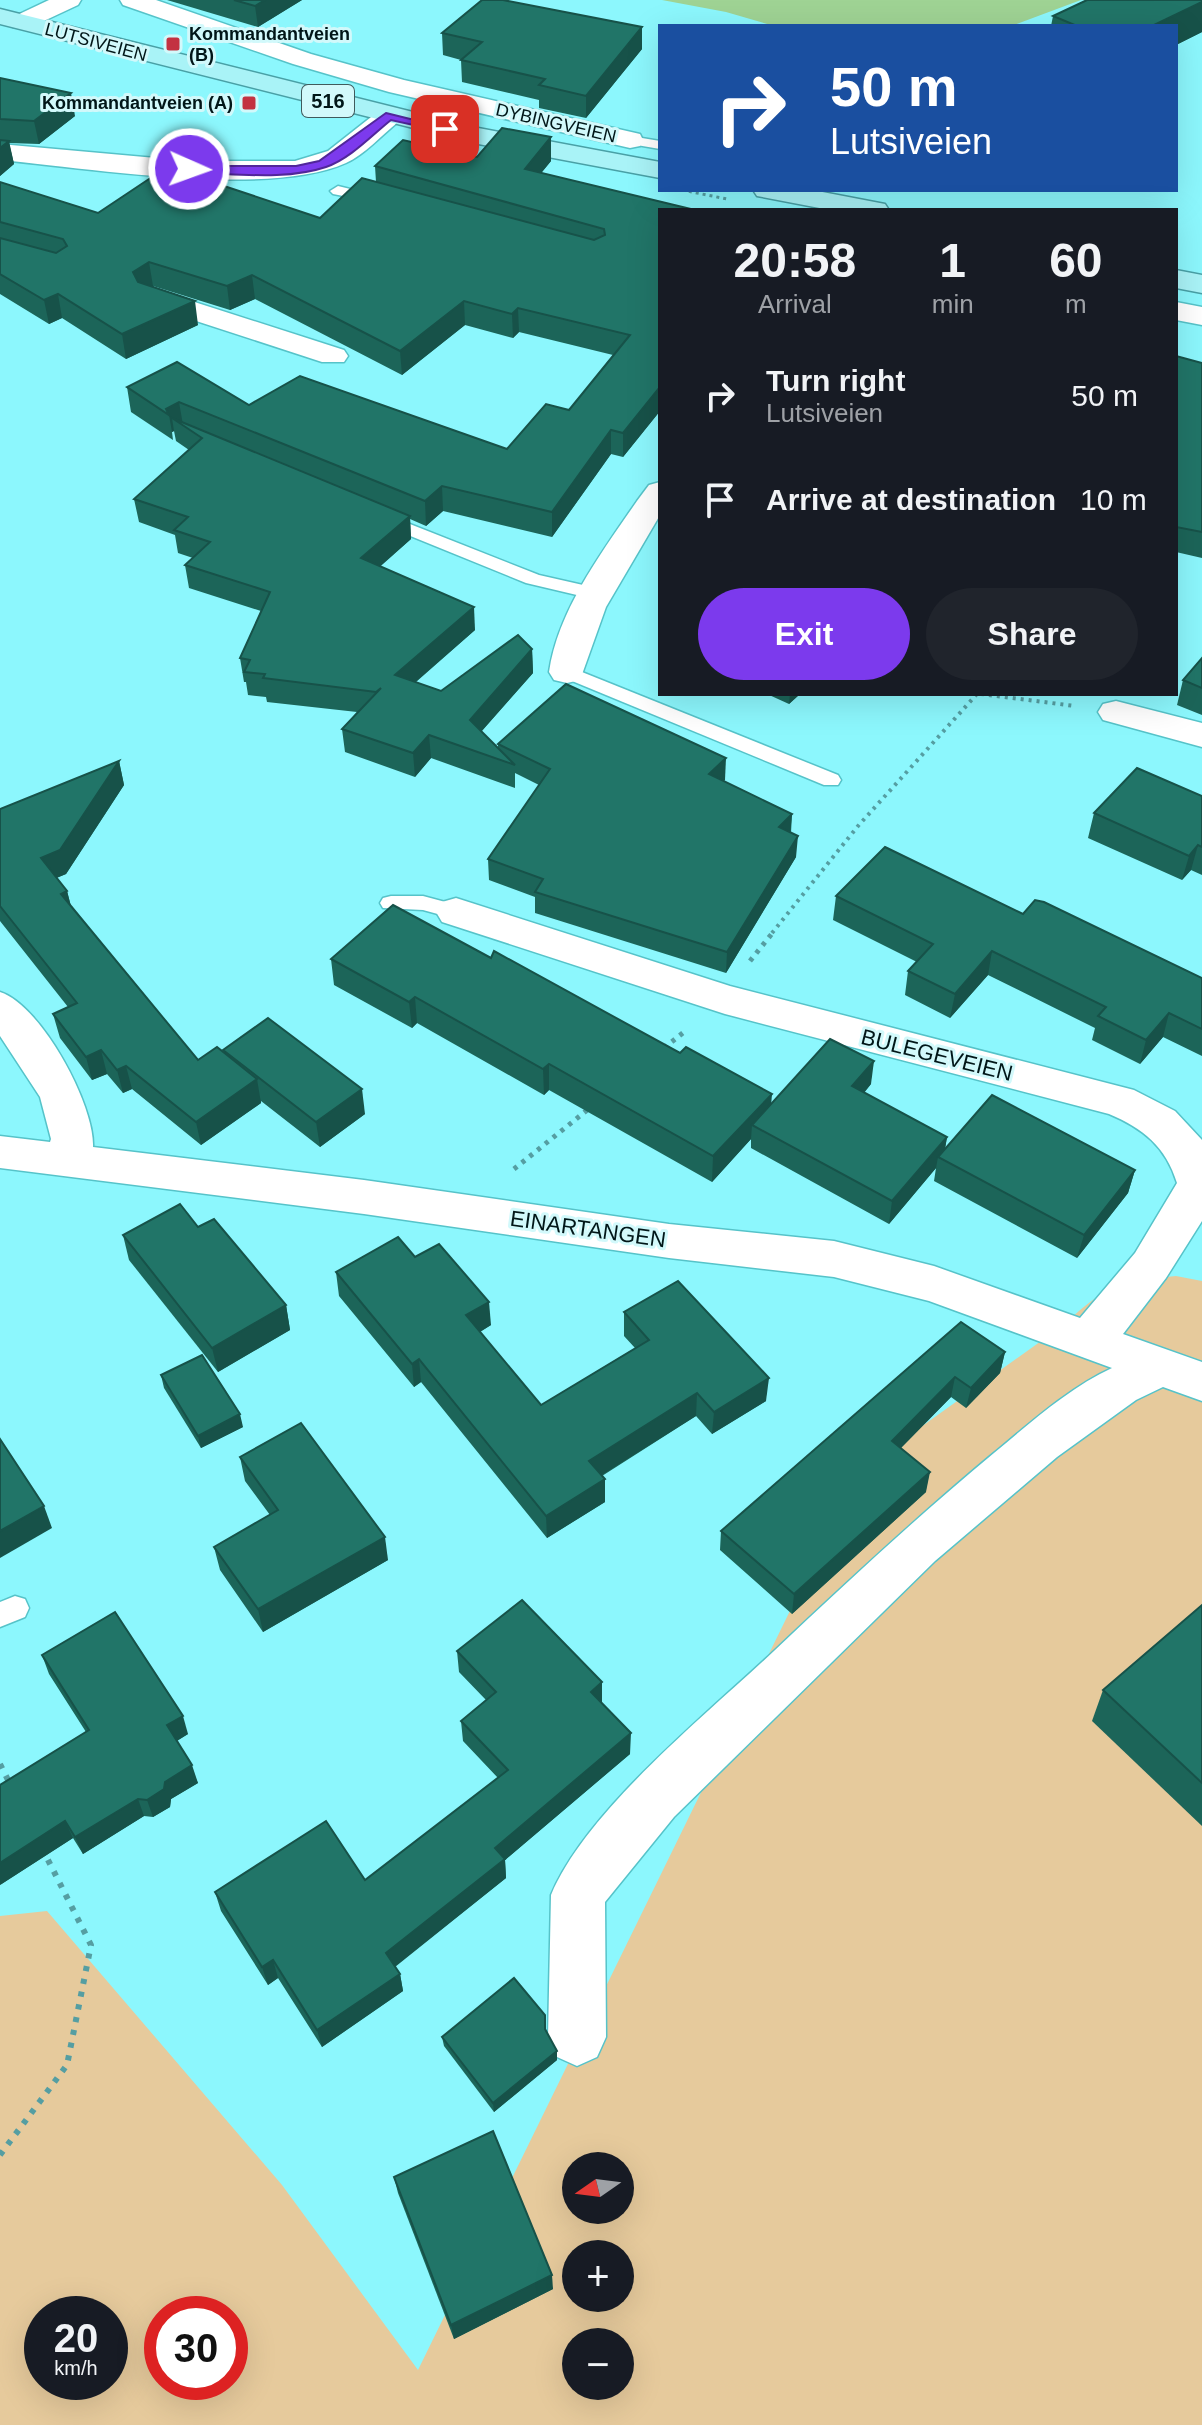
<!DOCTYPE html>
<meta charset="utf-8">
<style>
body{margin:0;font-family:Helvetica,sans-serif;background:#20242c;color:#f1f3f6;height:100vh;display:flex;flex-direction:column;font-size:30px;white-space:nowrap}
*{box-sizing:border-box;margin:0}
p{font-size:26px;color:#9ea1a6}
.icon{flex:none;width:44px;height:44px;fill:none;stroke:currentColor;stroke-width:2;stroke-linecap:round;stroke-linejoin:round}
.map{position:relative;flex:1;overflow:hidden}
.sheet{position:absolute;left:658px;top:208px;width:520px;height:488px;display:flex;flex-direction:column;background:#171b24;border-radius:0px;box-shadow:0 8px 32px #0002}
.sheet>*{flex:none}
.guide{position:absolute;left:658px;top:24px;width:520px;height:168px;border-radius:0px;box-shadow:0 8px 32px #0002;background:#1a4fa0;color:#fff;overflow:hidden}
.needle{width:52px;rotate:256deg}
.buttons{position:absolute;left:562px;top:2152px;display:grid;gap:16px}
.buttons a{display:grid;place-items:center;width:72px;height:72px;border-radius:50%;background:#171b24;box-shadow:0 8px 32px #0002;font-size:40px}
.speed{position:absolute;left:24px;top:2296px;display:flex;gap:16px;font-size:40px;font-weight:700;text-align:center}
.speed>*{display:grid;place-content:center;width:104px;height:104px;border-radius:50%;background:#171b24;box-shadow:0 8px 32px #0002;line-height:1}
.speed small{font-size:20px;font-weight:400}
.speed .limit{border:12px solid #d22;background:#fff;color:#111}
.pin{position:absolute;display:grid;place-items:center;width:68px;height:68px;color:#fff;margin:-34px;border-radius:16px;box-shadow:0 4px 12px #0006}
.me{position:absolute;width:88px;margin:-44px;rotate:92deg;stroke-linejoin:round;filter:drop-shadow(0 0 6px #0008)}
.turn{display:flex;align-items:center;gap:28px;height:168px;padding:0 40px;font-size:36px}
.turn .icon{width:104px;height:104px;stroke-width:2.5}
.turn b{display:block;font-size:56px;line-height:68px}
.eta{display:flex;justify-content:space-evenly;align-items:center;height:136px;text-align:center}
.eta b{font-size:48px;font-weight:800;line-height:56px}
.action{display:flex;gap:16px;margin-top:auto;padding:16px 40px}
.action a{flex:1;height:92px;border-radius:48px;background:#7c3aed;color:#fff;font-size:32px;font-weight:800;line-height:92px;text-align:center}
.action a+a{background:#20242c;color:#f1f3f6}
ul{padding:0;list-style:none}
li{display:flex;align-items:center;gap:24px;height:104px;padding:0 40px}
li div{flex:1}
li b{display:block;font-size:30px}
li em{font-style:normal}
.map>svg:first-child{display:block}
.green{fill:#e6ca9c;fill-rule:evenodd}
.water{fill:#9fd394}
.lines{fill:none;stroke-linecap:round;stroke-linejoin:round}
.lane-casing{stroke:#56c3c9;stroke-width:3}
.street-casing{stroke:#56c3c9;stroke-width:3}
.primary-casing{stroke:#49a0a6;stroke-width:3}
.path-far3{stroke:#559ea2;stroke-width:3;stroke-dasharray:3 4;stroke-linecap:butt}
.path-far2{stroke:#559ea2;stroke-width:4;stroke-dasharray:3 5;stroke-linecap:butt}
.path-far1{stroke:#559ea2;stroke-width:5;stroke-dasharray:4 6;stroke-linecap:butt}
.path{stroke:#559ea2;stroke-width:6;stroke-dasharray:5 8;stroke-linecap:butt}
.lane{fill:#fff;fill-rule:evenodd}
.street{fill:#fff;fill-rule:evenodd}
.primary{fill:#a9f3f7;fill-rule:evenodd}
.wall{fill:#1c6559}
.shaded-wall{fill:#175249}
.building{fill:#217568;stroke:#175249;stroke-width:2}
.route{fill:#7c3aed;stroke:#51269a;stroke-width:2}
.poi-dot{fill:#c33241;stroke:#d2f9fb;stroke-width:3}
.labels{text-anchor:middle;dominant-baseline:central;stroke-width:6;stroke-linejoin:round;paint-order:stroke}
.far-poi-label{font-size:18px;font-weight:bold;fill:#011618;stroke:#d2f9fb;text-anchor:start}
.far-street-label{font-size:18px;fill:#011618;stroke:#d2f9fb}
.shield{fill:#d2f9fb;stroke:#405a5c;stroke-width:2}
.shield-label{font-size:20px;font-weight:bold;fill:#011618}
.street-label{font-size:22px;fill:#011618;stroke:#d2f9fb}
</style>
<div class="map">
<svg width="1202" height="2425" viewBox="0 0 1202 2425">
<rect width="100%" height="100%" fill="#8cf7fd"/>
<path class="green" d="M1176 1276 1202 1281V2425H0V1916L47 1911 282 2185 418 2370 858 1472 1065 1324C1104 1286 1122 1281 1176 1276ZM576 2166H620V2210H576ZM576 2254H620V2298H576ZM42 2314H110V2382H42ZM162 2314H230V2382H162ZM576 2342H620V2386H576Z"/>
<polygon class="water" points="662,0 1081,0 1011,26 774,26 726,12"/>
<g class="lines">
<defs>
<g id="lane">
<polygon points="630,136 660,141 660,149 625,143 625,137"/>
<polygon points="338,186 387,198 379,203 333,194 330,191"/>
<polygon points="382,513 539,575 605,590 607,594 598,600 526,583 376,522 373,518"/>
<polygon points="567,666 838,775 841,780 838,785 824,785 560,676 557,672 560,668"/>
<polygon points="391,896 423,896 464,907 467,912 456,919 423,910 383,908 380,903 383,898"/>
<polygon points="15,1596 25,1599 29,1608 25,1617 0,1627 0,1602"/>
</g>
<g id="street">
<polygon points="49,0 81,0 78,5 31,27 13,27 9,22 13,17"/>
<polygon points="120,0 156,0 311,54 404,80 640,134 643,140 640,146 630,148 389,92 293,64 123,5"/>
<path d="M389 108 398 110 402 116 398 122C382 135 364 155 346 163 268 198 87 168 0 160V144L189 161H295L328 151 380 110Z"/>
<polygon points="154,289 344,350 348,356 344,362 322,362 144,304 139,298 144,292"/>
<polygon points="1176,302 1202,307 1202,325 1176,320"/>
<path d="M660 482V515L606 607 580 680 567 683 554 680 549 672C558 610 602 552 637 501L649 485Z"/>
<polygon points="1116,701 1202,723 1202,747 1103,720 1098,712 1103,704"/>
<path d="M456 898 730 986 1134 1090 1175 1111 1202 1140V1221L1166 1278 1123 1334 1202 1362V1401L1163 1387 1136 1400 1057 1457 935 1561 674 1817 605 1902 606 2037 597 2057 577 2066 557 2057 548 2037 551 1895C586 1811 706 1715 774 1651 846 1583 918 1516 994 1453 1029 1424 1070 1387 1112 1368L929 1301 834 1277 669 1258 364 1214 0 1168V1136L50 1142 51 1139 40 1097 0 1036V992C41 1005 95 1105 93 1147L364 1180 669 1224 834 1241 934 1266 1080 1318 1135 1253 1177 1183C1166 1147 1143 1128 1109 1114L725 1014 442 922 436 912 442 902Z"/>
</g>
<g id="primary">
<polygon points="0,9 473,127 660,162 660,178 473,143 0,24"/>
<polygon points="753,190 812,190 885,204 889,210 830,210 757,196"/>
<polygon points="1176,270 1202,275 1202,293 1176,288"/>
</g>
</defs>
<use href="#lane" class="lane-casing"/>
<use href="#street" class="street-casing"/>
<use href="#primary" class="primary-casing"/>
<polyline class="path-far3" points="682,190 727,199"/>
<g class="path-far2">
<polyline points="981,694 1075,706"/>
<polyline points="772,933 858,826 977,694"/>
</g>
<g class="path-far1">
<polyline points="750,961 774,931"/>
<polyline points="664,1048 684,1032"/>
<polyline points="514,1169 591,1107"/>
</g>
<g class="path">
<polyline points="0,1764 11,1786"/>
<polyline points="0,2155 67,2065 91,1945 44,1852"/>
</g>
<use href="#lane" class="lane"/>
<use href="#street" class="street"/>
<use href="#primary" class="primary"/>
</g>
<g class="wall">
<polygon points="167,0 302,0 258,27"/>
<polygon points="1087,0 1202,0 1202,32 1176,45 1176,26 1051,26 1053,16"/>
<polygon points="442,33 642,49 586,118 539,108 539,100 462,82 461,60 443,55"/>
<polygon points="0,78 75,116 39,144 9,143 14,164 0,176"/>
<polygon points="477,157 551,161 541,173 660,210 660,411 623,457 611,454 552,537 443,511 426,526 410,519 411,539 380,566 475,630 416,682 441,691 532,649 533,673 481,732 498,749 498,744 725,780 723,781 792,814 791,833 796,857 726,973 535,913 535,897 489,880 488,859 539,785 515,773 515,788 431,758 415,777 345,752 342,729 357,712 267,702 266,697 248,695 246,682 244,682 240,658 261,611 189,588 185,565 193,558 178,553 175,535 139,522 134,499 189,450 176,441 174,431 172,432 173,440 131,412 127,387 249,405 507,449 569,410 613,355 519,332 513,338 465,325 402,375 255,299 230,310 153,286 198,325 126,359 62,318 49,324 0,294 0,182 98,213 320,218 376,182 375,166"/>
<polygon points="1176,356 1202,363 1202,558 1176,552"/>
<polygon points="1202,658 1202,715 1177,705 1183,680"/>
<polygon points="767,694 800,694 789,704"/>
<polygon points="119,761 124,785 66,874 56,878 67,891 71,906 198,1060 224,1052 223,1050 365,1114 320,1147 261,1101 261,1103 201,1145 132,1089 123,1093 107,1074 92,1080 60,1038 53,1014 68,1007 0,921 0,809"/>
<polygon points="1202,796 1202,875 1191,870 1182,880 1088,838 1094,813"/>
<polygon points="836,896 1023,914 1202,978 1202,1056 1163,1037 1140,1064 1092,1040 1095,1028 988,975 950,1018 905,995 908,971 917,962 833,920"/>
<polygon points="331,959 771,1104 871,1084 864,1093 947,1137 945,1149 1135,1170 1128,1193 1077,1258 934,1181 936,1168 889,1224 751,1148 751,1139 712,1182 549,1090 544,1095 417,1023 412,1028 334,985"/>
<polygon points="198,1227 286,1305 290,1330 218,1372 129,1260 123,1235"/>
<polygon points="415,1257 491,1325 480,1332 541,1405 635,1348 624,1336 624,1312 766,1401 712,1434 696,1416 602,1476 605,1502 547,1538 421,1382 414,1387 339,1296 336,1272"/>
<polygon points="961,1322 1005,1352 1000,1373 966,1408 951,1397 901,1448 926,1492 792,1614 720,1550 721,1531"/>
<polygon points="161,1375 243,1427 201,1448 164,1388"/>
<polygon points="240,1457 388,1560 263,1632 220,1570 214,1547 270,1515 245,1481"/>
<polygon points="1202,1605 1202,1826 1092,1721 1103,1690"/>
<polygon points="457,1651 602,1703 630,1754 505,1860 506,1878 395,1966 400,1974 403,1991 322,2047 278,1978 268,1985 221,1911 215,1892 365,1880 498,1778 463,1741 461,1721 486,1700 459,1672"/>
<polygon points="42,1655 188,1734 177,1741 198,1783 171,1799 170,1807 153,1817 144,1816 83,1854 73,1838 0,1885 86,1732 49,1674"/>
<polygon points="545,2030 557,2060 494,2112 444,2046 442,2037"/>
<polygon points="394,2177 553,2289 454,2339 398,2193"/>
</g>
<g class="shaded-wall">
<polygon points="265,0 302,0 258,27 255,6"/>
<polygon points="1202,2 1202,32 1176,45 1176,26 1152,26"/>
<polygon points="642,27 642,49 586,118 586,96"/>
<polygon points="71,93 75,116 39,144 34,121"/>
<polygon points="551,137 551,161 525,193 525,169"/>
<polygon points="9,141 14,164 0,176 0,148"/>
<polygon points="149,262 153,286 137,296 133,272"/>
<polygon points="252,275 255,299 230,310 227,286"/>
<polygon points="58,294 62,318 49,324 44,300"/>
<polygon points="195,301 198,325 126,359 122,334"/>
<polygon points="464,301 465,325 402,375 400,351"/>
<polygon points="518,308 519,332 513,338 512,314"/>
<polygon points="660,387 660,411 623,457 623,433"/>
<polygon points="179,402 183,425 172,418 174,431 172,432 169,415 166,409"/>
<polygon points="611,430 611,454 552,537 552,512"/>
<polygon points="442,486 443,511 426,526 425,501"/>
<polygon points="410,516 411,539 364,581 361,558"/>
<polygon points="474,607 475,630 397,698 395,675"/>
<polygon points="532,649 533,673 471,743 470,720"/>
<polygon points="790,694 800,694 789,704"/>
<polygon points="429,735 431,758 415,777 413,753"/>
<polygon points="726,758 725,780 708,796 709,774"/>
<polygon points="119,761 124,785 66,874 47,882 41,858"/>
<polygon points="792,814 790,835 779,827"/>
<polygon points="798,836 796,857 726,973 727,952"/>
<polygon points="1198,845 1191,870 1182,880 1189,856"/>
<polygon points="67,891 73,915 61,894"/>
<polygon points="992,951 988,975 950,1018 955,994"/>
<polygon points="415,997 417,1023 412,1028 409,1002"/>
<polygon points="1169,1013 1163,1037 1140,1064 1146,1040"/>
<polygon points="101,1050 107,1074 92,1080 86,1057"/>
<polygon points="874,1061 871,1084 849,1110 852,1086"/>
<polygon points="549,1064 549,1090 544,1095 543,1069"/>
<polygon points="126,1066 132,1089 123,1093 117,1070"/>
<polygon points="257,1079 261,1103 201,1145 196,1122"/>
<polygon points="362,1089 365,1114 320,1147 316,1122"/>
<polygon points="772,1094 770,1119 752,1125 751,1139 712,1182 713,1156"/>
<polygon points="947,1137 943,1160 938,1157 936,1168 889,1224 892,1201"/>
<polygon points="1135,1170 1128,1193 1077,1258 1084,1235"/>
<polygon points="489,1302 491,1325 468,1339 466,1315"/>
<polygon points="286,1305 290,1330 218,1372 212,1348"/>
<polygon points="1005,1352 1000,1373 966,1408 971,1388"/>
<polygon points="419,1359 421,1382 414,1387 412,1364"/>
<polygon points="955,1377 951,1397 888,1461 892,1441"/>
<polygon points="769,1378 766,1401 712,1434 714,1412"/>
<polygon points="697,1393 696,1416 589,1483 589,1461"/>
<polygon points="240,1414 243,1427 201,1448 198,1436"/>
<polygon points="930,1472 926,1492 792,1614 794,1594"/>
<polygon points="605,1479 605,1502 547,1538 546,1516"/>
<polygon points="44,1506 52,1528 0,1558 0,1531"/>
<polygon points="385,1537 388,1560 263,1632 258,1609"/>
<polygon points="602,1682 602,1703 591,1713 591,1692"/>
<polygon points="183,1716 188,1734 173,1743 167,1725"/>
<polygon points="631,1733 630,1754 505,1860 506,1878 390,1971 386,1953 495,1848"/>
<polygon points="192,1765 198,1783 171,1799 170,1807 153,1817 147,1800 165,1782"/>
<polygon points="138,1799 144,1816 83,1854 75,1837"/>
<polygon points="65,1821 73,1838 0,1885 0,1863"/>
<polygon points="273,1960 278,1978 268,1985 262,1967"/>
<polygon points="400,1974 403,1991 322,2047 317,2030"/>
<polygon points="557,2051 557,2060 494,2112 493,2103"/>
<polygon points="552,2275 553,2289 454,2339 451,2325"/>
</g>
<g class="building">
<polygon points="234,0 265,0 255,6"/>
<polygon points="482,0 503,0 642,27 586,96 539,85 545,79 461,60 482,42 442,33"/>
<polygon points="1087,0 1202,0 1202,2 1152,26 1077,26 1053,16"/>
<polygon points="0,78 71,93 34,121 0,119"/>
<polygon points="502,128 551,137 525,169 695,210 660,210 660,387 623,433 611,430 552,512 442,486 425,501 179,402 166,409 169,415 127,387 177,362 249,405 300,376 507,449 546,404 569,410 630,335 518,308 512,314 464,301 400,351 252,275 227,286 149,262 133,272 138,282 195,301 122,334 58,294 44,300 0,274 0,238 56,253 67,246 63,239 0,222 0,182 98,213 167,167 320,218 362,178 594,240 605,235 604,229 375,166 403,140 477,157"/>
<polygon points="0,140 9,141 0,148"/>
<polygon points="1176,356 1202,363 1202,532 1176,527"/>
<polygon points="172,418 410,516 361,558 474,607 395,675 441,691 518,635 532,649 470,720 515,765 429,735 413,753 342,729 381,688 376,692 263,678 265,674 244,672 250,660 240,658 270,592 185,565 210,542 174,530 188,517 134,499 202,438"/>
<polygon points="1202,658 1202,688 1183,680"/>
<polygon points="566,684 726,758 709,774 792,814 779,827 798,836 727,952 535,892 543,879 488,859 550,769 498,744"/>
<polygon points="119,761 60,850 41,858 67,891 61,894 198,1060 217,1047 257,1079 196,1122 126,1066 117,1070 101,1050 86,1057 53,1014 77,1003 0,906 0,809"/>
<polygon points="1137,768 1202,796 1202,847 1198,845 1189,856 1094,813"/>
<polygon points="885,847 1023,914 1035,900 1044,902 1202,978 1202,1029 1169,1013 1146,1040 1098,1016 1106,1007 992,951 955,994 908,971 933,944 836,896"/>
<polygon points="393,905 491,958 494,951 680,1053 686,1047 772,1094 713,1156 549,1064 543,1069 415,997 409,1002 331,959"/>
<polygon points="268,1018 362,1089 316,1122 223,1050"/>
<polygon points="830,1039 874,1061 852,1086 947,1137 892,1201 752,1125"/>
<polygon points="992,1095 1135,1170 1084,1235 938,1157"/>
<polygon points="180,1204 198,1227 214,1219 286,1305 212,1348 123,1235"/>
<polygon points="398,1237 415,1257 439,1244 489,1302 466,1315 541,1405 649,1340 624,1312 678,1281 769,1378 714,1412 697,1393 589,1461 605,1479 546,1516 419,1359 412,1364 336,1272"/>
<polygon points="961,1322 1005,1352 971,1388 955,1377 892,1441 930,1472 794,1594 721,1531"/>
<polygon points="202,1355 240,1414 198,1436 161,1375"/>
<polygon points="301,1423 385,1537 258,1609 214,1547 278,1510 240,1457"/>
<polygon points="0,1439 44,1506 0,1531"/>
<polygon points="522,1600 602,1682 591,1692 631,1733 495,1848 505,1859 386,1953 400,1974 317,2030 273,1960 262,1967 215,1892 326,1821 365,1880 508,1770 461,1721 496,1692 457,1651"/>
<polygon points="1202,1605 1202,1783 1103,1690"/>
<polygon points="115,1612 183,1716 167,1725 192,1765 165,1782 164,1789 147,1800 138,1799 75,1837 65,1821 0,1863 0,1785 89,1730 42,1655"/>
<polygon points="514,1978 545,2015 545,2029 557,2051 493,2103 442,2037"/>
<polygon points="493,2131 552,2275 451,2325 394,2177"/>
</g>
<path class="route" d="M386 113 451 129 445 132 391 120C372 135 350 159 326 167 285 181 232 173 189 173L183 169 189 166H296L319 161Z"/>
<g class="poi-dot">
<rect x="165" y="36" width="16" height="16" rx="4"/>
<rect x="241" y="95" width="16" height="16" rx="4"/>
</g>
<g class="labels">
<g class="far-poi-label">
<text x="189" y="34">Kommandantveien<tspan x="189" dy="21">(B)</tspan></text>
<text x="233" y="103" text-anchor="end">Kommandantveien (A)</text>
</g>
<g class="far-street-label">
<text transform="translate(96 42) rotate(15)">LUTSIVEIEN</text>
<text transform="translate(556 123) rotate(13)">DYBINGVEIEN</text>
</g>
<rect class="shield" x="302" y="85" width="52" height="32" rx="6"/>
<g class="shield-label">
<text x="328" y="101">516</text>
</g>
<g class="street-label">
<text transform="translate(937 1055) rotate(14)">BULEGEVEIEN</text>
<text transform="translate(588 1229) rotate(8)">EINARTANGEN</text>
</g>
</g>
</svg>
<div class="buttons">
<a><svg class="needle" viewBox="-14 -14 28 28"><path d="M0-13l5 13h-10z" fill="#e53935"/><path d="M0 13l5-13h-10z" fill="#9ea1a6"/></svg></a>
<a>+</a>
<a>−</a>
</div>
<div class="speed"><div>20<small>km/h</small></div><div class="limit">30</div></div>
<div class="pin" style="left:445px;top:129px;background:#d93025"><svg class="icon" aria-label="arrive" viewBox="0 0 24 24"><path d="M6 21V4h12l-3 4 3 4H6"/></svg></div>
<svg class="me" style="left:189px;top:169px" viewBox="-20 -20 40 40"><circle r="17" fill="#7c3aed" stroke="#fff" stroke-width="3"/><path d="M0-11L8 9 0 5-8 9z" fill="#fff"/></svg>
<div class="guide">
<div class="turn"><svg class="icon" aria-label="right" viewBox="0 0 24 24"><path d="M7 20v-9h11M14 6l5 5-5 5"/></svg><div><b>50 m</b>Lutsiveien</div></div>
</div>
<section class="sheet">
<div class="eta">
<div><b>20:58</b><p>Arrival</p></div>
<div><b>1</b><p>min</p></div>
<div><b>60</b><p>m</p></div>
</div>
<ul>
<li><svg class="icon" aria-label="right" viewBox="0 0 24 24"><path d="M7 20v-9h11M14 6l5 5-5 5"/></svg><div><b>Turn right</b><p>Lutsiveien</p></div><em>50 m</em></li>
<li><svg class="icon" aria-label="arrive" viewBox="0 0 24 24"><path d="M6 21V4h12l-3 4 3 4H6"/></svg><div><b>Arrive at destination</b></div><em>10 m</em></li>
</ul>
<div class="action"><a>Exit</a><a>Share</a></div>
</section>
</div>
